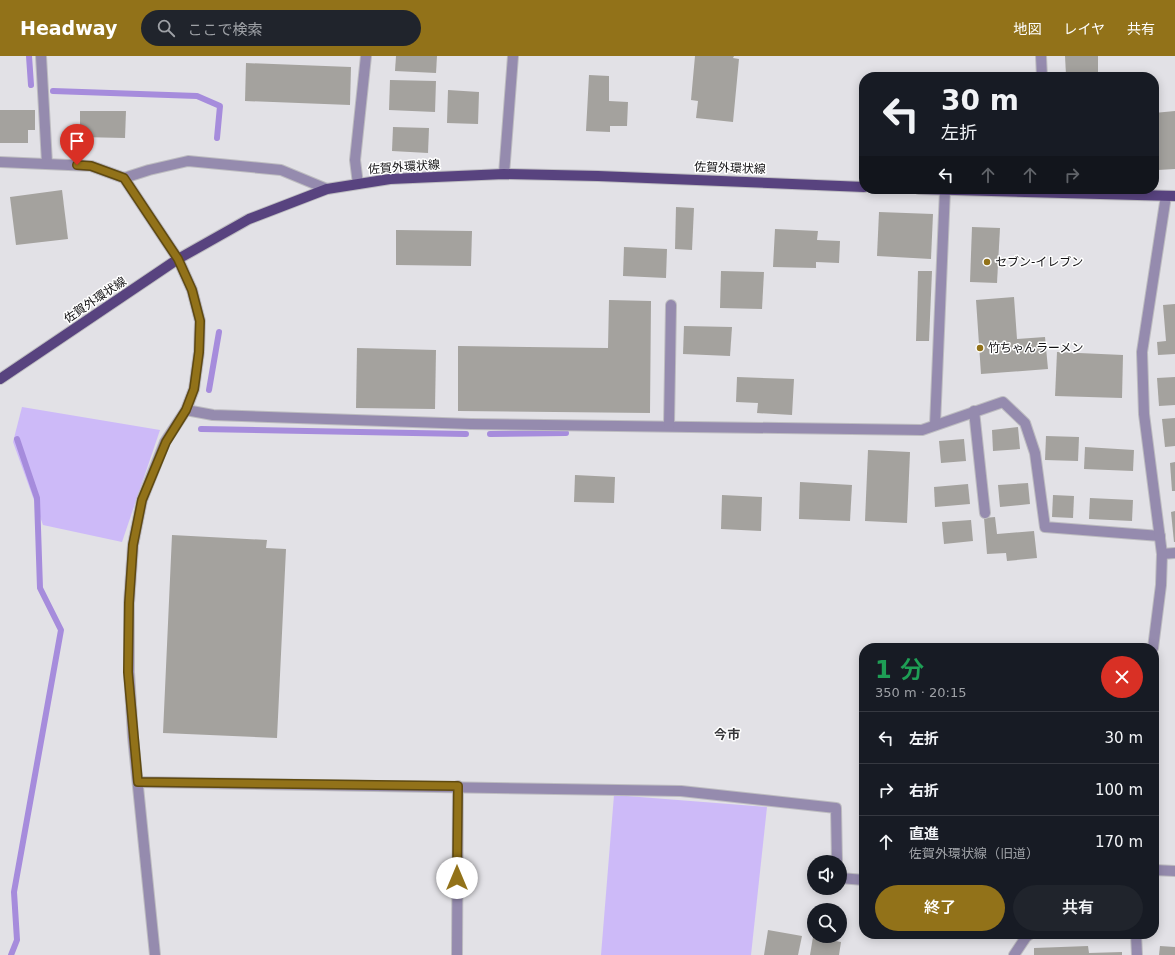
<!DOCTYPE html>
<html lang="ja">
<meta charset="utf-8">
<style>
body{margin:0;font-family:"DejaVu Sans","Noto Sans JP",sans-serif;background:#20242c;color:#f1f3f6;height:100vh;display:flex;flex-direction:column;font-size:15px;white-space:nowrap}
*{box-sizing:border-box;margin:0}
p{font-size:13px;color:#9ea1a6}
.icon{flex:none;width:22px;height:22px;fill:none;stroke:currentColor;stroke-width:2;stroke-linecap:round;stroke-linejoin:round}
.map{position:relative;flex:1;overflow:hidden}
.panel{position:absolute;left:859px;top:587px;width:300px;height:296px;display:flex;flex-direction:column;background:#171b24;border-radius:16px;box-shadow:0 2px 10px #0003}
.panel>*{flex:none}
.hud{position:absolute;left:859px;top:16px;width:300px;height:122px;border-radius:16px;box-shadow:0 2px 10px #0003;background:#171b24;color:#f1f3f6;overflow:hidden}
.controls{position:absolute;left:807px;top:799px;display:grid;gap:8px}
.controls a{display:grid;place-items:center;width:40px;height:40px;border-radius:50%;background:#171b24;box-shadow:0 2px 10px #0003;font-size:20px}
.pin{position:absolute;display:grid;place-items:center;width:34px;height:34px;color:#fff;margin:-41px -17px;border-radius:50% 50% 50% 0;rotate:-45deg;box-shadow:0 0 4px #0007}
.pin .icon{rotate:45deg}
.me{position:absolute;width:44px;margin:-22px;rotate:0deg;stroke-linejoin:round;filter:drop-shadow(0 0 3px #0008)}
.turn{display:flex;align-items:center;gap:14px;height:84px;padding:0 16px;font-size:18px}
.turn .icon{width:52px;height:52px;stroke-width:2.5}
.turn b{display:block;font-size:28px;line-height:34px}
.lanes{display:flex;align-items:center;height:38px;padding:0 16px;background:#0003;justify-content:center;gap:20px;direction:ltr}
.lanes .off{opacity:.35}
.round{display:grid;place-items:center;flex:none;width:42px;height:42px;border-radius:21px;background:#20242c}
.overview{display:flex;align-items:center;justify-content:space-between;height:68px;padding:0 16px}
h1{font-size:24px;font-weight:600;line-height:30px;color:#1e9e55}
.cta{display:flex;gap:8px;margin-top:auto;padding:8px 16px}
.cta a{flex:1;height:46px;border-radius:24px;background:#927219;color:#fff;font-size:16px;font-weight:600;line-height:46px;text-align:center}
.cta a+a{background:#20242c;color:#f1f3f6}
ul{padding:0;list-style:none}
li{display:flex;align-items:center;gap:12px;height:52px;padding:0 16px;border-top:1px solid #363941}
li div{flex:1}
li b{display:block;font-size:15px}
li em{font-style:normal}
header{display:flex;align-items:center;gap:24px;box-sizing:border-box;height:56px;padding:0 20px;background:#927219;color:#fff}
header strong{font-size:19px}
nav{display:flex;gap:22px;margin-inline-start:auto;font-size:14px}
.search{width:280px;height:36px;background:#20242c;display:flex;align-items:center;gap:10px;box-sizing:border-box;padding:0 14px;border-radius:22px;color:#9ea1a6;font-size:15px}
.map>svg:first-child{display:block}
.green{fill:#cdbaf8}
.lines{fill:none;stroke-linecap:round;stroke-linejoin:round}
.stream{stroke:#a68cdc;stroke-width:6}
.building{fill:#a4a29e}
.minor-casing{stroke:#bdbcc0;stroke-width:12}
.tertiary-casing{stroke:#bdbcc0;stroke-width:12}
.primary-casing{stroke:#bdbcc0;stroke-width:12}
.minor{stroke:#958bae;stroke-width:10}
.tertiary{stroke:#958bae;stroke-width:10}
.primary{stroke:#58437f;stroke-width:10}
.route-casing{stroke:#5f4a10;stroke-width:10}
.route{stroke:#927219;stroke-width:7}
.poi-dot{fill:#927219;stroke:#fff;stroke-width:1.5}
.labels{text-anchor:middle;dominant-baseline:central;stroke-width:3;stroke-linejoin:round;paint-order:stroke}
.street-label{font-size:12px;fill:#131214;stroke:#fff}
.poi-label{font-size:12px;fill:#131214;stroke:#fff;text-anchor:start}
.neighbourhood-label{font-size:13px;font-weight:bold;fill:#373639;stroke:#fff}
</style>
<header>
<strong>Headway</strong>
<div class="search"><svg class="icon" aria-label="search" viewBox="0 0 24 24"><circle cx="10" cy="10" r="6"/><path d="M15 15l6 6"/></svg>ここで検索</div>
<nav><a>地図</a><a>レイヤ</a><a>共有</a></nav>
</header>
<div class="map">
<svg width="1175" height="899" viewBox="0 0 1175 899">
<rect width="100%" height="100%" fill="#e2e1e6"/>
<g class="green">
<polygon points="22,351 160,374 122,486 43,469 13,386"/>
<polygon points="614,739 767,751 751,899 601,899"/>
</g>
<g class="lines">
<g class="stream">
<polyline points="29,0 31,29"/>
<polyline points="53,35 197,40 220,50 217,82"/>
<polyline points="209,334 219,276"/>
<polyline points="201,373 466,378"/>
<polyline points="490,378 566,377"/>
<polyline points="11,899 17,884 14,836 61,574 40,532 37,442 17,383"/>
</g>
</g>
<g class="building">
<polygon points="396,0 437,0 436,17 395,15"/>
<polygon points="695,0 734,0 733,2 739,3 733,66 696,62 698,45 691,44"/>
<polygon points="1065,0 1098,0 1098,17 1066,19"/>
<polygon points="246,7 351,11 350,49 245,45"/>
<polygon points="589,19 609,20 609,45 628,46 627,70 610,70 610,76 586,75"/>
<polygon points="390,24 436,25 435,56 389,54"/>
<polygon points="448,34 479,36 478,68 447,67"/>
<polygon points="0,54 35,54 35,74 28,74 28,87 0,87"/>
<polygon points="80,55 126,55 125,82 80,81"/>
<polygon points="1175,55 1175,113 1158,114 1154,57"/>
<polygon points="393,71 429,72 428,97 392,95"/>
<polygon points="62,134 68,183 16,189 10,141"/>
<polygon points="676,151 694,152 692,194 675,193"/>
<polygon points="879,156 933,158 931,203 877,200"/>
<polygon points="972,171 1000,172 997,227 970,226"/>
<polygon points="775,173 818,175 817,184 840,185 839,207 816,206 816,212 773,211"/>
<polygon points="396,174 472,175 471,210 396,209"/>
<polygon points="624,191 667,193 666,222 623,220"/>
<polygon points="721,215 764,216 762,253 720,252"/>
<polygon points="918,215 932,215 929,285 916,285"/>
<polygon points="1014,241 1017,283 1045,281 1048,313 981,318 976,244"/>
<polygon points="609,244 651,245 650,357 458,355 458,290 608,292"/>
<polygon points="1175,248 1175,298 1158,299 1157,286 1166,285 1163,249"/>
<polygon points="684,270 732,271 730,300 683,298"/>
<polygon points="357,292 436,294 435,353 356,352"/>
<polygon points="1057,296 1123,299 1122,342 1055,340"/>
<polygon points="737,321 794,323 792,359 757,357 758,347 736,346"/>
<polygon points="1175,321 1175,349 1159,350 1157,322"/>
<polygon points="1175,362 1175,390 1165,391 1162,363"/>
<polygon points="1018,371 1020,393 993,395 992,374"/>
<polygon points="1046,380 1079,381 1078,405 1045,404"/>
<polygon points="964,383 966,405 941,407 939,385"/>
<polygon points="1085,391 1134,394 1133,415 1084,413"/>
<polygon points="868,394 910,396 907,467 865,465"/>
<polygon points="1175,406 1175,435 1172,435 1170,407"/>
<polygon points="575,419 615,421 614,447 574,446"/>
<polygon points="800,426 852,429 850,465 799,463"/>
<polygon points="1028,427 1030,448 1000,451 998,429"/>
<polygon points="968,428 970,448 935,451 934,431"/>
<polygon points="722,439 762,441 761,475 721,473"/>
<polygon points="1053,439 1074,440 1073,462 1052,461"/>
<polygon points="1090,442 1133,444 1132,465 1089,463"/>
<polygon points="1175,455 1175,486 1174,486 1171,456"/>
<polygon points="995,461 997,478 1034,475 1037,502 1007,505 1006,497 987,498 984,462"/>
<polygon points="971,464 973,485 944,488 942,466"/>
<polygon points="172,479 267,484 266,492 286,493 277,682 163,677"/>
<polygon points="768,874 802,880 798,899 764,899"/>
<polygon points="813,881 841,886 839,899 810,899"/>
<polygon points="1088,890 1089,897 1122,896 1122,899 1034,899 1034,892"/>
<polygon points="1160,890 1175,891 1175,899 1159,899"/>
</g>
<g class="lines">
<defs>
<g id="minor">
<polyline points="41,0 47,107"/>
<polyline points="1041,0 1042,21"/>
<polyline points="504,118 513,0"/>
<polyline points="358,128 355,104 366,0"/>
<polyline points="186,354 213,359 471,368 922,374 1003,346 1025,367 1035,397 1045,471 1160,480"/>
<polyline points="974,355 985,457"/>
<polyline points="935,369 945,134"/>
<polyline points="669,370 671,249"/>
<polyline points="1162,498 1175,497"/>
<polyline points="1153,592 1161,529 1162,498 1144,358 1142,296 1166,140"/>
<polyline points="138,726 681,735 836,752 837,806"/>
<polyline points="1154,814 1175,815"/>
<polyline points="840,822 864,824"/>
<polyline points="1136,878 1137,899"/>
<polyline points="155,899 133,681 129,616 129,547 133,489 142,444 165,386 186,354 194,333 199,296 200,265 192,234 178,203"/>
<polyline points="457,899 458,730"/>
<polyline points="1014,899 1026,881 1030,878"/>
</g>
<g id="tertiary">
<polyline points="0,106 91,110 124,122 178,203"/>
<polyline points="124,122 149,114 188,105 281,114 327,133"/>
</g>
<g id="primary">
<polyline points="919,133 1175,140"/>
<polyline points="0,323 178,203 249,163 327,133 390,123 504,118 598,120 864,131"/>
</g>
</defs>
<use href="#minor" class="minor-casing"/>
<use href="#tertiary" class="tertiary-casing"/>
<use href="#primary" class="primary-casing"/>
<use href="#minor" class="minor"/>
<use href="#tertiary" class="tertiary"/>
<use href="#primary" class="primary"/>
</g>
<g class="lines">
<defs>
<polyline id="route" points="77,109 91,110 124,122 178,203 192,234 200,265 199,296 194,333 186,354 166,386 142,444 133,489 129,547 128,616 138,726 458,730 457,822"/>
</defs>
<use href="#route" class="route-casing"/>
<use href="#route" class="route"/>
</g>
<g class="poi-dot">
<circle cx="987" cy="206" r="4"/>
<circle cx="980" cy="292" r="4"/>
</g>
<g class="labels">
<g class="street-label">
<text transform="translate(404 111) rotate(-4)">佐賀外環状線</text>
<text transform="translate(730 112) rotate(2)">佐賀外環状線</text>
<text transform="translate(95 244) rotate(-34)">佐賀外環状線</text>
</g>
<g class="poi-label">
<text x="995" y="206">セブン-イレブン</text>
<text x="988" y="292">竹ちゃんラーメン</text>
</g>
<g class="neighbourhood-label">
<text x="727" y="678">今市</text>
</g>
</g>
</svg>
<div class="controls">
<a><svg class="icon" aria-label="sound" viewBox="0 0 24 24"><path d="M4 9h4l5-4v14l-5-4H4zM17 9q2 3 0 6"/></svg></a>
<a><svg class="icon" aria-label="search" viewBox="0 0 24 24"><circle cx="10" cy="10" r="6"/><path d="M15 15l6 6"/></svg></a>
</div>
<div class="pin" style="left:77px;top:109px;background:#d93025"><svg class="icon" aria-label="arrive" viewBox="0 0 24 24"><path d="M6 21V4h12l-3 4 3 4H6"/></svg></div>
<svg class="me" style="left:457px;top:822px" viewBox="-20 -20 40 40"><circle r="19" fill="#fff"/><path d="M0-13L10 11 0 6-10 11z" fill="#927219"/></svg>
<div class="hud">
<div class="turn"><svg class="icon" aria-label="left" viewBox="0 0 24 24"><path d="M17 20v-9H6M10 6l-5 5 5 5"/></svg><div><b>30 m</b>左折</div></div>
<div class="lanes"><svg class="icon" aria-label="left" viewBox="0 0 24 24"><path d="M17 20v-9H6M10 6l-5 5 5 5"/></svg><svg class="icon off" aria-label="ahead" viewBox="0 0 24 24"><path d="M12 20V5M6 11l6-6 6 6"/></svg><svg class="icon off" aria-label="ahead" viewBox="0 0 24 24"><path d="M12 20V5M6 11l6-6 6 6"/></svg><svg class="icon off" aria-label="right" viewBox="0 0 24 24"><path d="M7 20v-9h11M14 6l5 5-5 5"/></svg></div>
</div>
<section class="panel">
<div class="overview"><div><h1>1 分</h1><p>350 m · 20:15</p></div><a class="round" style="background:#d93025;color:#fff"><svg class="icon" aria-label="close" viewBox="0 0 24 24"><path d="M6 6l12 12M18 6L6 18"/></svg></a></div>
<ul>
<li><svg class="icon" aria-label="left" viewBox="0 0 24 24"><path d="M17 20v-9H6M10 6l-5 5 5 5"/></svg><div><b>左折</b></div><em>30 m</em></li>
<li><svg class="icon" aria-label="right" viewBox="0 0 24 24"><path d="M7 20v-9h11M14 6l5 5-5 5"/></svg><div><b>右折</b></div><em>100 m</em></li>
<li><svg class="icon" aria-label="ahead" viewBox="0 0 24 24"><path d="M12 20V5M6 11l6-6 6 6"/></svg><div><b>直進</b><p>佐賀外環状線（旧道）</p></div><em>170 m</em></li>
</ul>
<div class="cta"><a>終了</a><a>共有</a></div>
</section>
</div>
